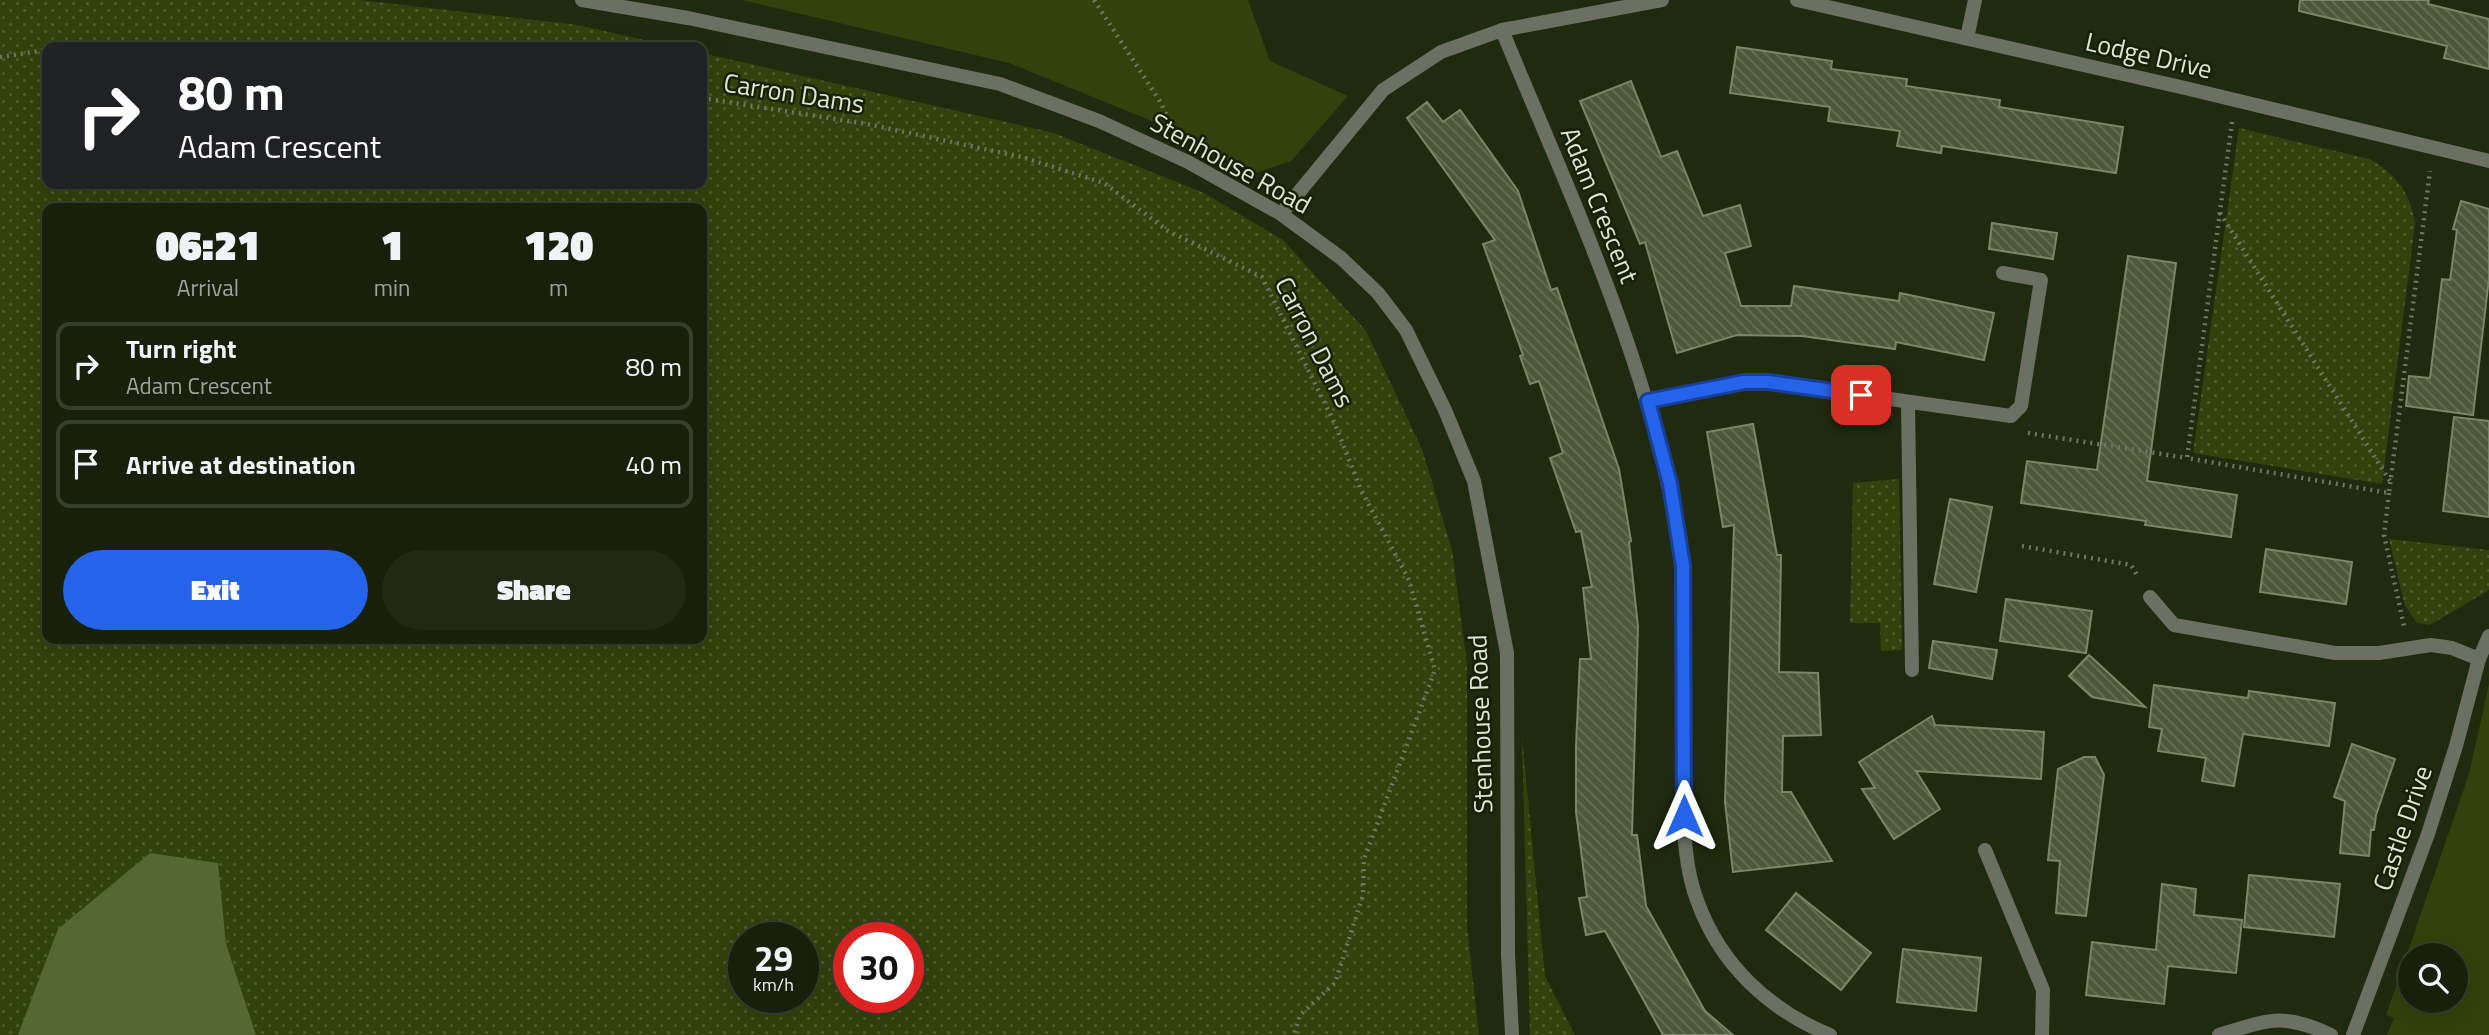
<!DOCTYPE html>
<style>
body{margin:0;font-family:"Titillium Web",sans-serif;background:#212814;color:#f1f3f6;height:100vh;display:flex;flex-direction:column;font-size:26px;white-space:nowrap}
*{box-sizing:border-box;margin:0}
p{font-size:23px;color:#9fa39d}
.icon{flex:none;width:38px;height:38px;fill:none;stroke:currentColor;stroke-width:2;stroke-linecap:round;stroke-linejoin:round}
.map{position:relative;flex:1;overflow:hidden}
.sheet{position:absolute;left:42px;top:203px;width:665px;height:441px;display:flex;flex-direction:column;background:#18200b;border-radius:14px;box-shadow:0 7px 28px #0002,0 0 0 2px #363e2c}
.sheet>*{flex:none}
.top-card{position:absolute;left:42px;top:42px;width:665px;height:147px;border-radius:14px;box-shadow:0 7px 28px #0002,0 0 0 2px #363e2c;background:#202124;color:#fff;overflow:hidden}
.fabs{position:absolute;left:2398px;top:943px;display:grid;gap:14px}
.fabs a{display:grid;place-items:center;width:70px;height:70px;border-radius:50%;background:#18200b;box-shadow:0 7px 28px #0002,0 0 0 2px #363e2c;font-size:35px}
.speed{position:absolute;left:728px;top:922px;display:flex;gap:14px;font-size:35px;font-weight:700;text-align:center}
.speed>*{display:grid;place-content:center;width:91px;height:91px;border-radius:50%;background:#18200b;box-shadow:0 7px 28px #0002,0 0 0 2px #363e2c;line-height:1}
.speed small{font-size:18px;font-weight:400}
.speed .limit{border:10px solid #d22;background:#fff;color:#111}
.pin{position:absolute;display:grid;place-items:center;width:60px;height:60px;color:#fff;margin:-30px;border-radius:14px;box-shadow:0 4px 10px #0006}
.me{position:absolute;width:77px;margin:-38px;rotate:0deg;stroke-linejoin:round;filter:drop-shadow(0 0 5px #0008)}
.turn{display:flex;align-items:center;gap:24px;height:147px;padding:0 21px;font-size:32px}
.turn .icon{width:91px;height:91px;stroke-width:2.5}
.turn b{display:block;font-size:49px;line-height:60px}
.eta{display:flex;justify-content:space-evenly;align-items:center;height:119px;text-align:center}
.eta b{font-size:42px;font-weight:800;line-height:49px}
.cta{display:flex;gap:14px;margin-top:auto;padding:14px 21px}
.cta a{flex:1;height:80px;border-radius:42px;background:#2563eb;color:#fff;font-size:28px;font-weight:800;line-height:80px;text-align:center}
.cta a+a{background:#212814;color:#f1f3f6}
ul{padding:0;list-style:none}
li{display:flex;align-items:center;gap:21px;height:88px;margin:0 14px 10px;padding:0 7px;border:4px solid #363e2c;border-radius:14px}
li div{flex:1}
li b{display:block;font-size:26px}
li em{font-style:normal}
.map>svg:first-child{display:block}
.grass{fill:url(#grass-dots);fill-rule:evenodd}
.park{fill:#31420c;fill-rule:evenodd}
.water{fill:#556833}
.building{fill:url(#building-back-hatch);stroke:#7a8668;stroke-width:2}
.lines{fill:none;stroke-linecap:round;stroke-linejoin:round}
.path{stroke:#6e7760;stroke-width:4.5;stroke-dasharray:2 5;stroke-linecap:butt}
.service{stroke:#6b7063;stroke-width:14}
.minor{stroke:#6b7063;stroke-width:14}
.tertiary{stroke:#6b7063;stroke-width:14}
.route-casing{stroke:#184099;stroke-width:18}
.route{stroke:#2563eb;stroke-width:12}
.labels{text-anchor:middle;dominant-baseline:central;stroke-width:5;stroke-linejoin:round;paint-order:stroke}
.street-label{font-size:26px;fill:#dee5d4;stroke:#172006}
</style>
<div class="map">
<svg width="2489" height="1035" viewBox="0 0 2489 1035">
<defs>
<pattern id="grass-dots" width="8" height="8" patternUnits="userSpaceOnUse" patternTransform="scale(1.75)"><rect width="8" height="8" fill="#31420c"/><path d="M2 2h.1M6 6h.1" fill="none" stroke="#4e5d2e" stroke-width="1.8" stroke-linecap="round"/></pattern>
<pattern id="building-back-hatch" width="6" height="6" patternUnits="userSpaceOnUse" patternTransform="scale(1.75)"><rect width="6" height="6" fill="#4d583b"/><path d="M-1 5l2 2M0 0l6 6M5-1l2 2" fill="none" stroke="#667056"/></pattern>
</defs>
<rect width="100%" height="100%" fill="#202a0f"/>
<g class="grass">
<path d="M0 0H360L578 25 675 47H47V184H702V53L1054 133 1204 193 1283 240 1366 331 1422 449 1452 550 1467 665V927L1479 1035H0ZM47 208H702V639H47ZM744 938H803V998H744ZM849 938H908V998H849Z"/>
<path d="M2239 128 2369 159C2397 174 2410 193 2415 224L2382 484 2193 453Z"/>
<polygon points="1899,479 1902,650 1881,651 1880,623 1850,623 1853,483"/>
<polygon points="2389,539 2489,550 2489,590 2430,625 2417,623 2405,606"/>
<polygon points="1522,737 1545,976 1575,1035 1530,1035"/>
</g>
<g class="park">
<polygon points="742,0 1248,0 1270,61 1348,96 1291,161 1253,174 1159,124 1009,63"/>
<path d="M2489 684V1035H2387L2394 1018 2386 1015 2469 774ZM2410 956H2455V1001H2410Z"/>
</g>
<polygon class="water" points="150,853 218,863 226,944 256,1035 18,1035 58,929"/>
<g class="building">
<polygon points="2300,0 2429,0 2428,4 2489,19 2489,69 2444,58 2447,46 2299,11"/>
<polygon points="1737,47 1832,61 1831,69 1907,79 1906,86 2000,100 1999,107 2123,127 2116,173 1942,146 1941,153 1897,146 1900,131 1828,121 1830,107 1730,93"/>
<polygon points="1631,81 1661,157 1677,151 1703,216 1740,205 1751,246 1725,253 1741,306 1791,306 1794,286 1899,301 1900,293 1994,313 1984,360 1896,342 1895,349 1802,336 1737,335 1677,353 1645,242 1640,244 1580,101"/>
<polygon points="1427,102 1443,122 1460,110 1518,191 1551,290 1557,288 1619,469 1631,541 1629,542 1638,627 1632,835 1637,835 1646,906 1705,1011 1733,1035 1663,1035 1605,931 1586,935 1579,898 1587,897 1576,812 1576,746 1580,659 1591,659 1583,588 1592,587 1581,531 1576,532 1550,458 1563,453 1539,381 1530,384 1520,356 1523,355 1483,244 1495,240 1407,118"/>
<polygon points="2461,201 2489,209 2489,278 2473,415 2406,406 2409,376 2430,378 2442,279 2450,280 2457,230 2453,229"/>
<polygon points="1992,223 2057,233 2053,259 1989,249"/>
<polygon points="2128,256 2176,263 2147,481 2237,495 2231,537 2145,525 2146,521 2021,503 2027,461 2097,470"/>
<polygon points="2454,417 2489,421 2489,517 2443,511"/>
<polygon points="1753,424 1777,555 1781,555 1779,672 1818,673 1821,735 1783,736 1782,792 1791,792 1832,861 1733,872 1725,802 1734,525 1723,527 1707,432"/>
<polygon points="1950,499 1992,507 1976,592 1934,584"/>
<polygon points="2266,549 2352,562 2346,604 2260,592"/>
<polygon points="2006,599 2092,611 2086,653 2000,641"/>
<polygon points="1933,641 1997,650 1992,679 1929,668"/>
<polygon points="2089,655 2101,666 2145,707 2092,697 2069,676"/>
<polygon points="2154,685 2248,698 2249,691 2335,703 2329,746 2243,734 2234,786 2202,781 2206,758 2158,751 2162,729 2149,727"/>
<polygon points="1932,716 1935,725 2044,732 2041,779 1916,771 1940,809 1894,839 1862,789 1875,788 1859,762"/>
<polygon points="2352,744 2395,759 2376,815 2374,830 2371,830 2369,856 2340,853 2345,801 2334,797"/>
<polygon points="2084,757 2095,757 2104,775 2086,916 2056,913 2060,861 2048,860 2058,769"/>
<polygon points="2249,875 2340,884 2334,937 2244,927"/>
<polygon points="2162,884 2196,889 2194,915 2242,920 2236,973 2168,966 2164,1004 2086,995 2092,942 2156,950"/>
<polygon points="1796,893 1871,953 1841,990 1766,930"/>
<polygon points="1903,949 1981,958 1976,1011 1897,1002"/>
</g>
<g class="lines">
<g class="path">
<polyline points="1094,0 1161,103 1172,127"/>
<polyline points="65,47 89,43 114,47"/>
<polyline points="0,57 47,50"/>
<polyline points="702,98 867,124 1022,157 1104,183 1168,231 1262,277 1335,424 1361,490 1409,580 1435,670 1364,859 1363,895 1335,983 1300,1015 1294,1035"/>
<polyline points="2232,122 2187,458 2389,493 2430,171"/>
<polyline points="2220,213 2390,481"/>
<polyline points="2028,433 2187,458"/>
<polyline points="2389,493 2384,535 2404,626"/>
<polyline points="2022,546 2131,565 2138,577"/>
</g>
<g class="service">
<polyline points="2003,273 2041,280 2021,406 2011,416"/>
<polyline points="1908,402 1912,670"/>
</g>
<g class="minor">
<polyline points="1797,0 2185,88 2489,161"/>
<path d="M1502 30C1573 203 1656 375 1682 562 1686 585 1683 610 1683 633 1683 683 1683 733 1683 783 1684 823 1683 865 1698 903 1721 965 1769 1010 1830 1035"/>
<polyline points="1967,38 1975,0"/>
<polyline points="1281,214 1383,90 1441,52 1502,30 1662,0"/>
<polyline points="1649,401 1744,382 1768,382 2011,416"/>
<polyline points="2150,597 2174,625 2335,653 2379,653 2431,645 2452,648 2479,659"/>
<polyline points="1985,850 2043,990 2042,1035"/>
<path d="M2219 1035C2268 1020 2283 1012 2331 1035"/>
<polyline points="2353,1035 2428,834 2456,746 2479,659 2489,636"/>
</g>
<polyline class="tertiary" points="582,0 688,18 1000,84 1099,121 1188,162 1281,214 1341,258 1378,293 1406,330 1445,410 1474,481 1507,653 1508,954 1512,1035"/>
</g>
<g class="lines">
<defs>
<polyline id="route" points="1684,816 1683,566 1670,484 1648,401 1744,382 1768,382 1861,395"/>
</defs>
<use href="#route" class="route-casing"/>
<use href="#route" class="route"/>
</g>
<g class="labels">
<g class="street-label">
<text transform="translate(2149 55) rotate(13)">Lodge Drive</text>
<text transform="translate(794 93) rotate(9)">Carron Dams</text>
<text transform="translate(1231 163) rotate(29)">Stenhouse Road</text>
<text transform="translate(1600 205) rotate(68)">Adam Crescent</text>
<text transform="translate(1315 342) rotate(63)">Carron Dams</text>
<text transform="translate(1480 724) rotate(-92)">Stenhouse Road</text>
<text transform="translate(2402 828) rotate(-71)">Castle Drive</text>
</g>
</g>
</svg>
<div class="fabs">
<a><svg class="icon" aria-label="search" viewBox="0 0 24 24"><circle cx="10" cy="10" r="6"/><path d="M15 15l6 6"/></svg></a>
</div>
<div class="speed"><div>29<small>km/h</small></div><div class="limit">30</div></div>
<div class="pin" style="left:1861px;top:395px;background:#d93025"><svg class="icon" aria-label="arrive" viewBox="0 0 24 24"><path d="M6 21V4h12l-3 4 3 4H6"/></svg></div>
<svg class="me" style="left:1684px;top:816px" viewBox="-20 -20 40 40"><path d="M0-17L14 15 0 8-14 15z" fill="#2563eb" stroke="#fff" stroke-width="4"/></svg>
<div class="top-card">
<div class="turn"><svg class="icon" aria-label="right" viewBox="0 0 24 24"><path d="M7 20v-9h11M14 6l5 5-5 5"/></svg><div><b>80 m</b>Adam Crescent</div></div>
</div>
<section class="sheet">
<div class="eta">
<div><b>06:21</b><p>Arrival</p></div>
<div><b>1</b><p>min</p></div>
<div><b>120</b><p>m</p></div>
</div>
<ul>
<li><svg class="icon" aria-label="right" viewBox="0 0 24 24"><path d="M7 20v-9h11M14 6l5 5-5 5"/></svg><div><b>Turn right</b><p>Adam Crescent</p></div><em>80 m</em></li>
<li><svg class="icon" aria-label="arrive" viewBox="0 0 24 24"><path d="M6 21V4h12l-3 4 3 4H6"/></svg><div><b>Arrive at destination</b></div><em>40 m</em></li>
</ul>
<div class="cta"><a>Exit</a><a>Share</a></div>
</section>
</div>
